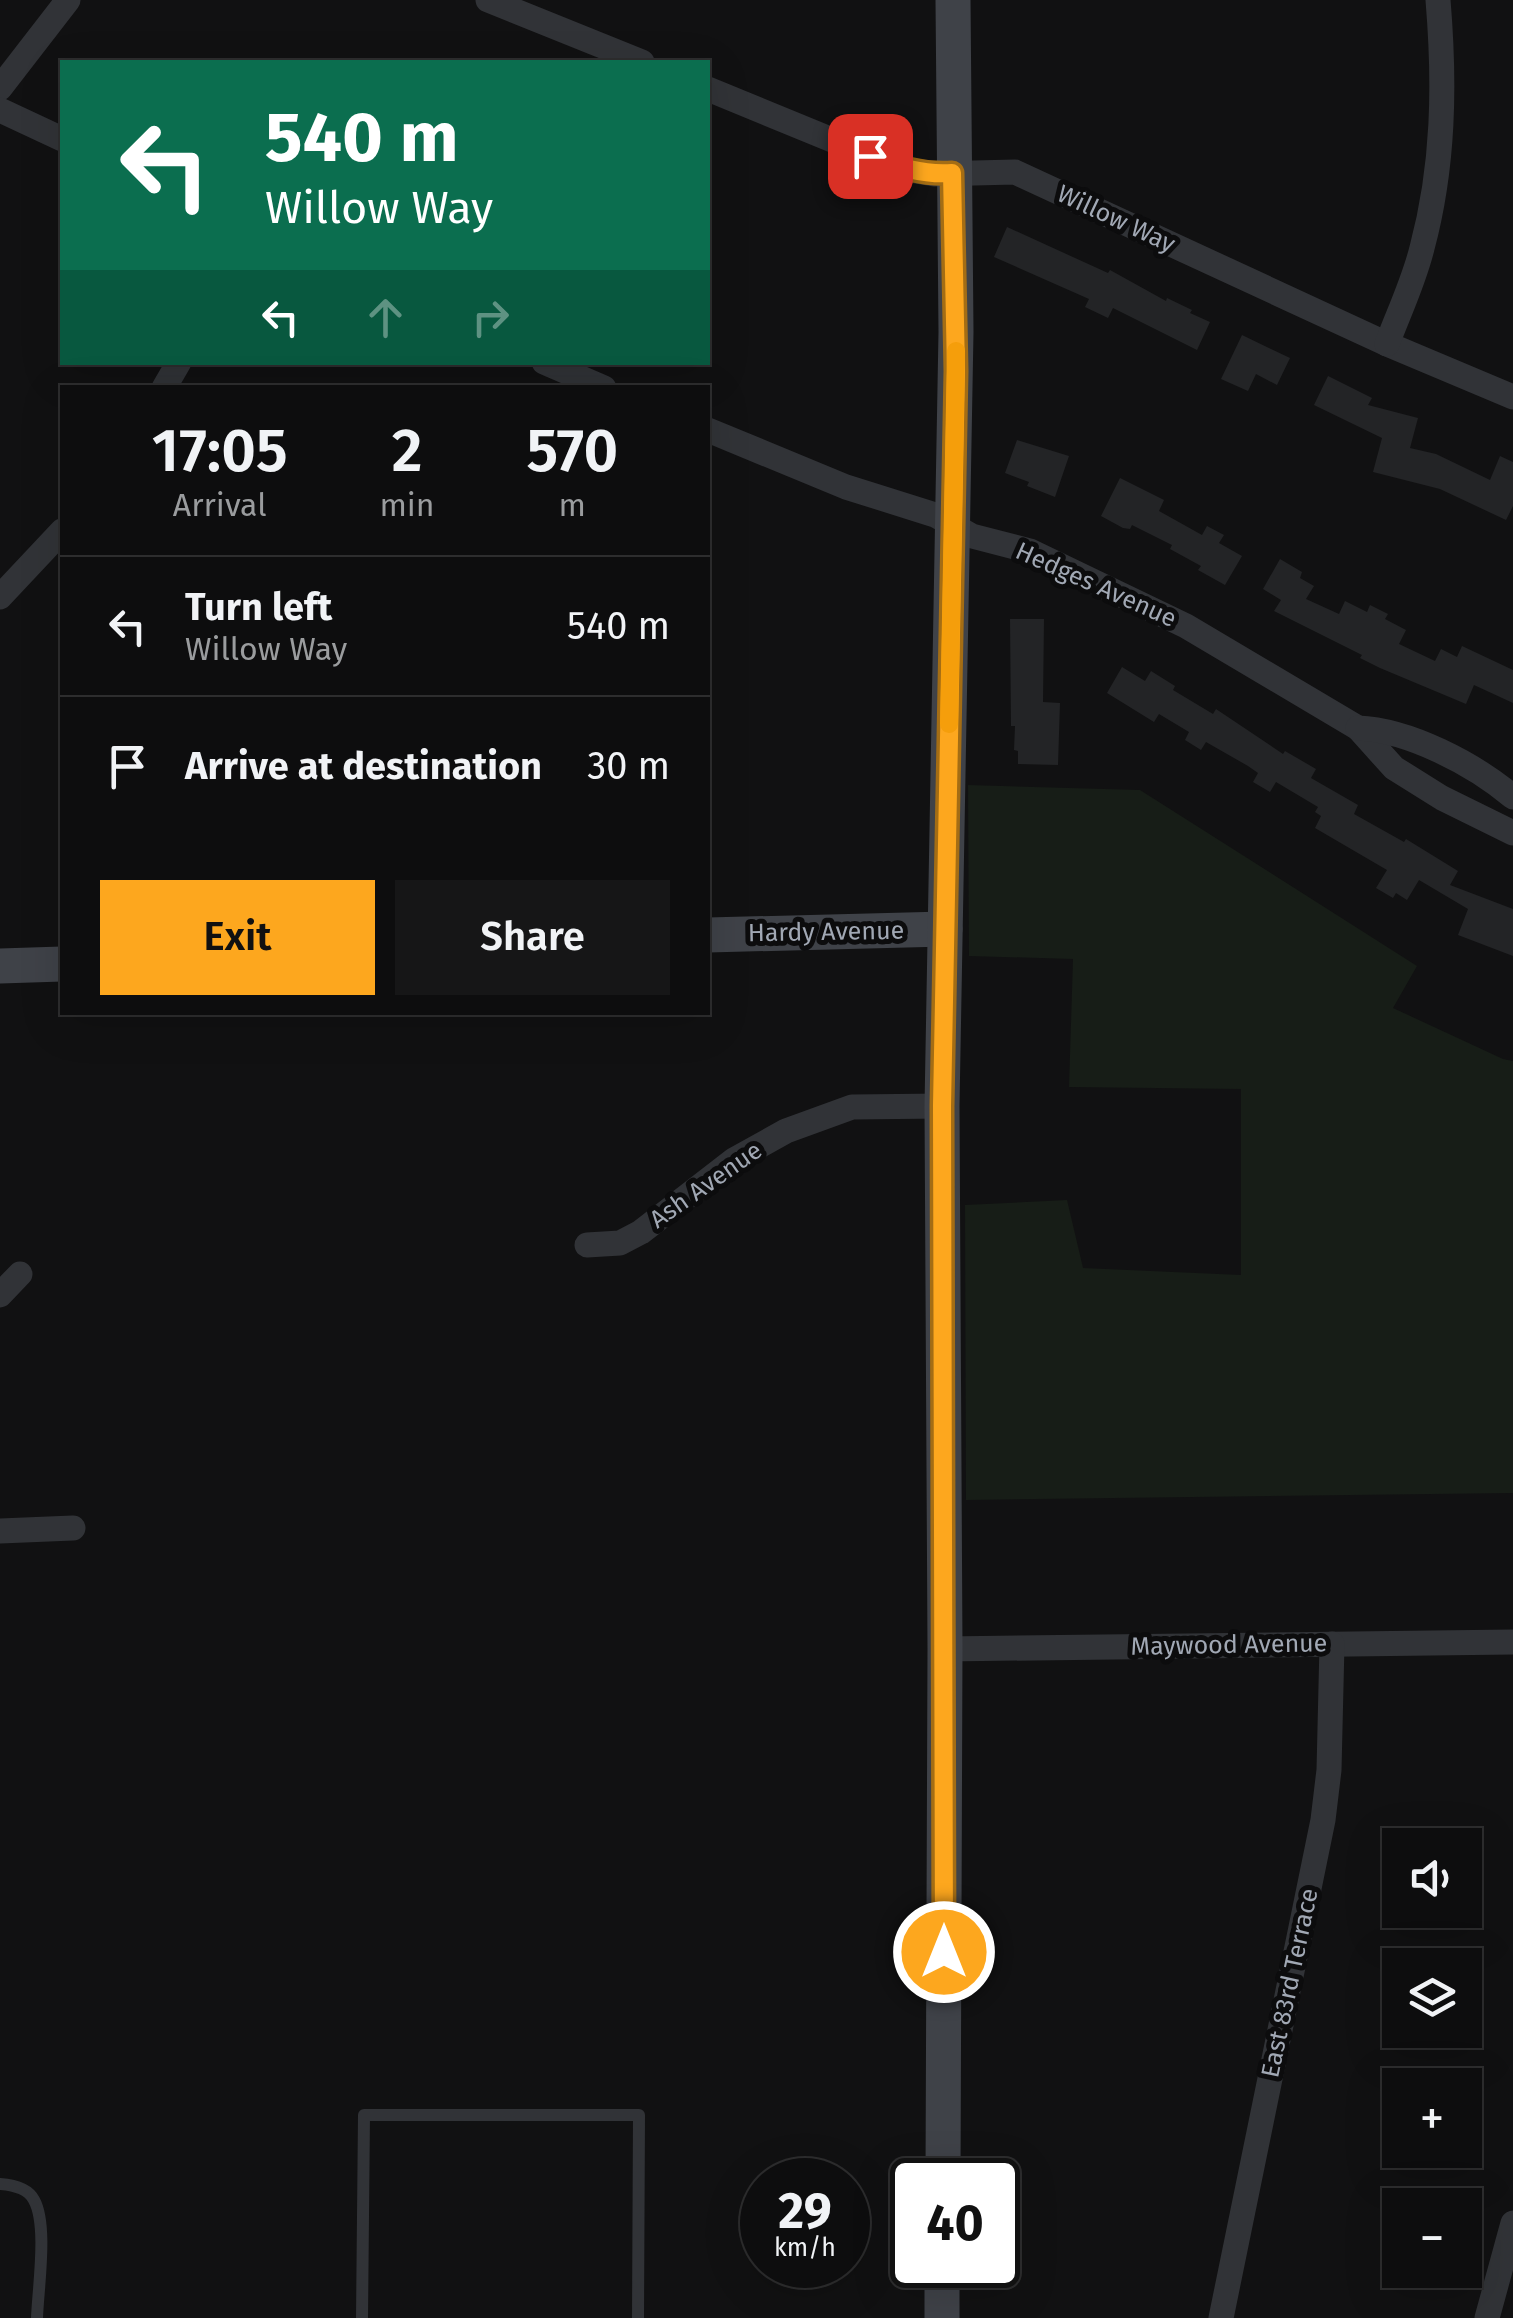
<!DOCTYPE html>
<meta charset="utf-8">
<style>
body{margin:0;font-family:"Fira Sans",sans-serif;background:#161617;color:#f1f3f6;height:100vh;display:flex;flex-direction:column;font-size:38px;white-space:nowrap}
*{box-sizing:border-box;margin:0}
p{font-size:32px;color:#9a9c9e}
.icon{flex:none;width:55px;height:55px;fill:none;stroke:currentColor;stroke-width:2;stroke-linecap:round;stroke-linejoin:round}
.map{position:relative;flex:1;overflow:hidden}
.panel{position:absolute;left:60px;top:385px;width:650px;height:630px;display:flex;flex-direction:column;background:#0d0d0e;border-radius:0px;box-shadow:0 10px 40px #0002,0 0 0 2px #2d2d2e}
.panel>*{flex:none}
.banner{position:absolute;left:60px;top:60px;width:650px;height:305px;border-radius:0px;box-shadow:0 10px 40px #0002,0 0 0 2px #2d2d2e;background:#0b6e4f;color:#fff;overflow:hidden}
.buttons{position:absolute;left:1382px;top:1828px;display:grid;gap:20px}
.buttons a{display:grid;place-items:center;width:100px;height:100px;border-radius:0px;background:#0d0d0e;box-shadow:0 10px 40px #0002,0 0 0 2px #2d2d2e;font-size:50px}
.speed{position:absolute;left:740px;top:2158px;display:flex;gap:20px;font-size:50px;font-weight:700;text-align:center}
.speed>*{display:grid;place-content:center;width:130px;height:130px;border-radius:50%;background:#0d0d0e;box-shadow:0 10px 40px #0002,0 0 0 2px #2d2d2e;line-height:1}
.speed small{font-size:25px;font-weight:400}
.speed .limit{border:5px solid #111;border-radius:15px;background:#fff;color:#111}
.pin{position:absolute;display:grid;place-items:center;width:85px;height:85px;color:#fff;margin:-42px;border-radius:20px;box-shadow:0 5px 15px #0006}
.me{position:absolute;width:110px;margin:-55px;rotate:0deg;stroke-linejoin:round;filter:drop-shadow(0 0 8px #0008)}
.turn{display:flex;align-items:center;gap:35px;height:210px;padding:0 40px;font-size:45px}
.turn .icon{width:130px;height:130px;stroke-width:2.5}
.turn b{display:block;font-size:70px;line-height:85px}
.lanes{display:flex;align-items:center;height:95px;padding:0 40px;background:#0003;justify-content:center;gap:50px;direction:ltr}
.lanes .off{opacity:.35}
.eta{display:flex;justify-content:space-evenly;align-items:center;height:170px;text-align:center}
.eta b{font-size:60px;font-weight:600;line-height:70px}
.cta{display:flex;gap:20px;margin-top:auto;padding:20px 40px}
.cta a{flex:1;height:115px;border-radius:0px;background:#fda71e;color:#111;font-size:40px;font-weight:600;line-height:115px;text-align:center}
.cta a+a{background:#161617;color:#f1f3f6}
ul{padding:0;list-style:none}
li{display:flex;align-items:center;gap:30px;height:140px;padding:0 40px;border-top:2px solid #2d2d2e}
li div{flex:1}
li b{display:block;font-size:38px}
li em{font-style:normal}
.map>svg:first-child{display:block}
.green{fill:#171d17}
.building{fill:#232426}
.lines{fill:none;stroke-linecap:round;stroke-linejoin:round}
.lane{stroke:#313337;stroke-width:12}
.street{stroke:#313337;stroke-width:25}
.secondary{stroke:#3f4248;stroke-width:35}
.route-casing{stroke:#a46d14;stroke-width:25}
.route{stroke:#fda71e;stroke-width:18}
.slow{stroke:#f59e0b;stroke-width:18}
.labels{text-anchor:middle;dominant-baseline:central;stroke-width:10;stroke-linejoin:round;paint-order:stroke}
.street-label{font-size:25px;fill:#a1a8b4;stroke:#0c0c0d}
</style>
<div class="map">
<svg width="1513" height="2318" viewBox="0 0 1513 2318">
<rect width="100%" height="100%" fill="#111112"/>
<polygon class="green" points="968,785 1140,790 1417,966 1393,1008 1503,1059 1513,1061 1513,1493 966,1500 965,1205 1067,1200 1083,1268 1241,1275 1241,1089 1069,1087 1073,959 969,956"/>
<g class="building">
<polygon points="1007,227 1108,273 1110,270 1166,301 1167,298 1192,310 1190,313 1210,322 1197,350 1113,308 1108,318 1085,307 1089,299 994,257"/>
<polygon points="1242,335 1290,358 1277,385 1256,374 1248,391 1221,379"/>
<polygon points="1328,376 1372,398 1368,405 1418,418 1410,448 1436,454 1490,480 1500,456 1513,462 1513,506 1506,520 1440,489 1373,472 1382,438 1314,405"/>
<polygon points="1017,440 1069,456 1055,497 1027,486 1029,482 1005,473"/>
<polygon points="1120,478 1164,500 1159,511 1202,535 1207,526 1224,535 1219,543 1242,556 1225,585 1198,570 1201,566 1170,549 1172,545 1132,525 1130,529 1123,528 1101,516"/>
<polygon points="1280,559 1302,572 1300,578 1314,586 1306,599 1339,614 1345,601 1367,612 1370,605 1388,614 1385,619 1406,630 1399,644 1435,661 1441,649 1457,657 1462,646 1513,670 1513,703 1474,685 1466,704 1380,668 1360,658 1362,655 1274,611 1281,600 1263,589"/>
<polygon points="1010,619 1044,619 1043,702 1060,703 1058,765 1018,764 1018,751 1014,750 1015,726 1011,726"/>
<polygon points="1122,667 1145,681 1151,671 1175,686 1173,690 1213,714 1216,709 1283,754 1285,751 1316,769 1311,778 1358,805 1354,814 1404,842 1406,839 1458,871 1450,885 1513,909 1513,956 1458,935 1468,909 1419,880 1407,900 1396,893 1393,898 1376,888 1387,870 1315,828 1321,816 1315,812 1318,807 1276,782 1270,792 1253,782 1258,773 1248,766 1206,742 1201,750 1185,740 1189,732 1159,714 1154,722 1107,693"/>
</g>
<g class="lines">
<g class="lane">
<path d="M0 2184C13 2185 28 2188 34 2200 48 2225 38 2288 37 2318"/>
<polyline points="362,2318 364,2115 639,2115 638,2318"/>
</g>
<g class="street">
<polyline points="488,0 642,62"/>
<polyline points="0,88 68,0"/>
<polyline points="708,89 903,169 934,174 1015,172 1387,344 1513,397"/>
<polyline points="0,110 62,139"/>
<path d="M1387 344C1399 312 1414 281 1422 248 1444 166 1445 84 1438 0"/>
<polyline points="544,362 604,388"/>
<polyline points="164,388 179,362"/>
<polyline points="708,430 846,487 935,515 972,536 1030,551 1186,626 1358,728 1394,768 1442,798 1513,833"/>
<polyline points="0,597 62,531"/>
<path d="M1358 728C1409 730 1474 764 1513 797"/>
<polyline points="587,1245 620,1243 641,1232 734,1160 786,1131 852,1107 942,1106"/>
<polyline points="0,1295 20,1274"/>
<polyline points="0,1531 73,1528"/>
<polyline points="945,1649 1513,1642"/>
<polyline points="1221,2318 1323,1820 1329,1770 1332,1644"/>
<polyline points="1487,2318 1513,2223"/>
</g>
<g class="secondary">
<polyline points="708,935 945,929"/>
<polyline points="0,966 62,964"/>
<polyline points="943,2180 945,1649 942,1106 956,332 953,0"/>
<polyline points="942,2318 942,2265"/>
</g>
</g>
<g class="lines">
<defs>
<path id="route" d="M870 156C898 167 922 175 952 173L956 371 942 1106 944 1952"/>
</defs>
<use href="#route" class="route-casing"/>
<use href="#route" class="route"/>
<polyline class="slow" points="949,724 956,351"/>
</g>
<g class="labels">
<g class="street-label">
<text transform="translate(1116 219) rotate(25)">Willow Way</text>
<text transform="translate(1096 585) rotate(24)">Hedges Avenue</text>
<text transform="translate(826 932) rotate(-1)">Hardy Avenue</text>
<text transform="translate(706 1185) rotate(-35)">Ash Avenue</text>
<text transform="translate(1229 1645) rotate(-1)">Maywood Avenue</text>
<text transform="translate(1290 1983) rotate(-78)">East 83rd Terrace</text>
</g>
</g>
</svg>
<div class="buttons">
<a><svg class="icon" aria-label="sound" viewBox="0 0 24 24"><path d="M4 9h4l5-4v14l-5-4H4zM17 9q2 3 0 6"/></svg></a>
<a><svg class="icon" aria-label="layers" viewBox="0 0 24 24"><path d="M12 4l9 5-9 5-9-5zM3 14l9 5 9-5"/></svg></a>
<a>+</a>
<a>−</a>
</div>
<div class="speed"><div>29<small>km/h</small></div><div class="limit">40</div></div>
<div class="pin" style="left:870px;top:156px;background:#d93025"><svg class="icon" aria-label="arrive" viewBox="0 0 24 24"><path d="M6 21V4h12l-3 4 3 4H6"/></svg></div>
<svg class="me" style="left:944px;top:1952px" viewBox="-20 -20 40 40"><circle r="17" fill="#fda71e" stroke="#fff" stroke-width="3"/><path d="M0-11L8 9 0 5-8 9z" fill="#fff"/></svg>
<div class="banner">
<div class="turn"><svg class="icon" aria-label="left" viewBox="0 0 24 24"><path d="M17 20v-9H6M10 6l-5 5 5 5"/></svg><div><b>540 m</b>Willow Way</div></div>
<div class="lanes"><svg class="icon" aria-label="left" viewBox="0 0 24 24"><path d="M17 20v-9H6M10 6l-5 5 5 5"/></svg><svg class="icon off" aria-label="ahead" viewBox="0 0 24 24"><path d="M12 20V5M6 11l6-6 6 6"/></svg><svg class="icon off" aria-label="right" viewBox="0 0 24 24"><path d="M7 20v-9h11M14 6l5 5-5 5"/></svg></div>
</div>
<section class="panel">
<div class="eta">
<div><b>17:05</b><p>Arrival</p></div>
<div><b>2</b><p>min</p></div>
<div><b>570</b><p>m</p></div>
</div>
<ul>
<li><svg class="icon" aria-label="left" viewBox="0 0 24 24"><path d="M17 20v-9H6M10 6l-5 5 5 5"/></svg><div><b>Turn left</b><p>Willow Way</p></div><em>540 m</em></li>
<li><svg class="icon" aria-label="arrive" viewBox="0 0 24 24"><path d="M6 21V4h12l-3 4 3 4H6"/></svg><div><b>Arrive at destination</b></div><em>30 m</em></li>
</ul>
<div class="cta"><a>Exit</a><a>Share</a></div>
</section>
</div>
